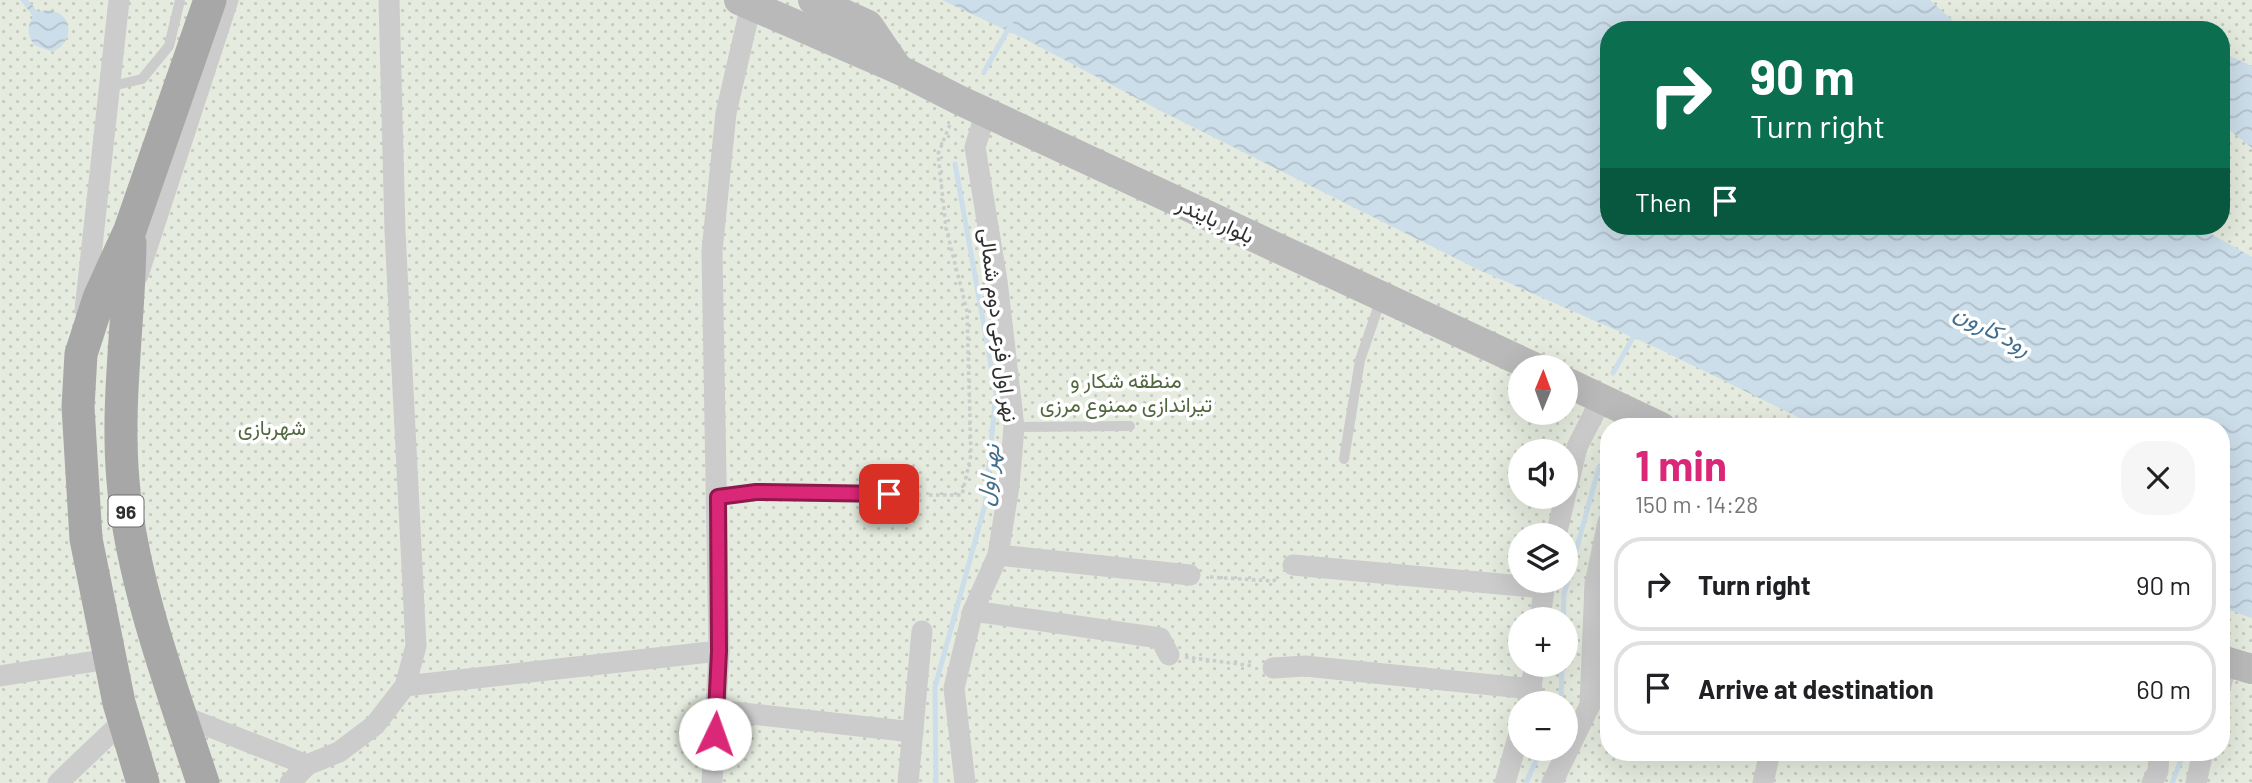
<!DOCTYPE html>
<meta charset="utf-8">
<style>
body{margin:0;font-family:Barlow,Vazirmatn,sans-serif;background:#f6f6f6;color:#202124;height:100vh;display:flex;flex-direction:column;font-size:26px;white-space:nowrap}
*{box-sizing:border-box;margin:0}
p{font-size:23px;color:#757577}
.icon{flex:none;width:38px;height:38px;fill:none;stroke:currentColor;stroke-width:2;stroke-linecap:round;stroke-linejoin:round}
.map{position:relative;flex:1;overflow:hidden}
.panel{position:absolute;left:1600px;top:418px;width:630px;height:343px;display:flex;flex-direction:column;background:#fff;border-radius:28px;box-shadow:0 7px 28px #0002}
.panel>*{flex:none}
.guide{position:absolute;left:1600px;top:21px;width:630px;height:214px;border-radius:28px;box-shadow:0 7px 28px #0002;background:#0b6e4f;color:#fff;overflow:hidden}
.needle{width:46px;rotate:1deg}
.tools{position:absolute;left:1508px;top:355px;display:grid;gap:14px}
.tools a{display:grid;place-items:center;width:70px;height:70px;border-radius:50%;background:#fff;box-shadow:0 7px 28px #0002;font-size:35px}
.pin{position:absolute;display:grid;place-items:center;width:60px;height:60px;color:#fff;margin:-30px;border-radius:14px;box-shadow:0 4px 10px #0006}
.me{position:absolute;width:77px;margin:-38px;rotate:3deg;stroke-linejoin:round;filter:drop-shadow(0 0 5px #0008)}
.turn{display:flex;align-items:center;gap:24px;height:147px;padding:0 35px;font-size:32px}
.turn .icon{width:91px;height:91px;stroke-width:2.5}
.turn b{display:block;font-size:49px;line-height:60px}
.then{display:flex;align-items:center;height:66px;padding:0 35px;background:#0003;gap:14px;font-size:26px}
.round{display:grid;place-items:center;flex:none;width:74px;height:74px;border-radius:28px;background:#f6f6f6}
.headline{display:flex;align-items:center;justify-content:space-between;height:119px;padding:0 35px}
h1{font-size:42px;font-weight:700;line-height:52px;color:#db2777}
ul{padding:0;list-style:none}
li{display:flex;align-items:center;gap:21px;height:94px;margin:0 14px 10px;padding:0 21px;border:4px solid #e0e0e0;border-radius:28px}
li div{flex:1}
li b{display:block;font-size:26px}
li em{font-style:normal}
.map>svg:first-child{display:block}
.green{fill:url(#green-dots);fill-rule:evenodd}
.water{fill:url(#water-waves)}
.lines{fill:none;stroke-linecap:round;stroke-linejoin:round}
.stream{stroke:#ccdeea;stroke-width:5}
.path{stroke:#ccc;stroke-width:3.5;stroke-dasharray:3.5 3.5;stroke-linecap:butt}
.lane{stroke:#ccc;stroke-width:10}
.street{stroke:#ccc;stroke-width:21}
.secondary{stroke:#b9b9b9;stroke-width:30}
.primary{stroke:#a7a7a7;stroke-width:33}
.route-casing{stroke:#8e194d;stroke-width:18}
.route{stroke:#db2777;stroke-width:12}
.labels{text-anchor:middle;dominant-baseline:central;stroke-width:7;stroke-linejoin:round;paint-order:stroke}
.shield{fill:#fff;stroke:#6d6d6d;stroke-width:2}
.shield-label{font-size:19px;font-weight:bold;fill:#2f2f2f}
.street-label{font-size:21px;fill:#2f2f2f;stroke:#fff}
.park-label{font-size:21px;fill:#52683f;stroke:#fff}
.water-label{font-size:23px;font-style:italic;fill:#436f8c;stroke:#fff}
</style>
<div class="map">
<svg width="2252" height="783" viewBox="0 0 2252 783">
<defs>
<pattern id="green-dots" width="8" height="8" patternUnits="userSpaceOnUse" patternTransform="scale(1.75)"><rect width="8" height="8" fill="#e5ebde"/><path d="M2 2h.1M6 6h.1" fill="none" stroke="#c5cabf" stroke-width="1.8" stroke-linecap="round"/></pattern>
<pattern id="water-waves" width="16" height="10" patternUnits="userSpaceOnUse" patternTransform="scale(1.75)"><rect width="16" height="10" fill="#ccdeea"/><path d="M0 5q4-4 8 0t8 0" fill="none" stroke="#b0bfc9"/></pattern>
</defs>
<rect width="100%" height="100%" fill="#fff"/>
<path class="green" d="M0 0H2252V783H0ZM1608 30H2221V226H1608ZM1521 368H1566V413H1521ZM1608 427H2221V752H1608ZM1521 452H1566V497H1521ZM1521 536H1566V581H1521ZM1521 620H1566V665H1521ZM1521 704H1566V749H1521Z"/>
<g class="water">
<path d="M20 0H28L38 12C68 3 81 37 53 52L34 45C27 34 27 28 33 16Z"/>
<polygon points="942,0 1930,0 1963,30 1608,30 1608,226 2197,226 2252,257 2252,618 2221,607 2221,427 1818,427 1657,348 1477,269 1159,110 1025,39"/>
<polygon points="2221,52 2252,66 2252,148 2221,123"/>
</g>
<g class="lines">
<g class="stream">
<polyline points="984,72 1011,24"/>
<polyline points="1613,373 1636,332"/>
<polyline points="1563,620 1564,594 1599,467"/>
<polyline points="1561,704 1562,665"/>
<polyline points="936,783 935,687 985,505 996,393 955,164"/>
<polyline points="1526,783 1541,749"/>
<polyline points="2172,783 2184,752"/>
</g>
<g class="path">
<polyline points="929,495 962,495 971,455 967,311 946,228 938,154 951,122"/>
<polyline points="1210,577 1273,581 1278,578"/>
<polyline points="1185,657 1254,666"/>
</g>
<g class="lane">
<polyline points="108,87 142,79 169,46 180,0"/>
<polyline points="1014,427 1130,426"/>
<polyline points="1344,459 1360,360 1381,299"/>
<polyline points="718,497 756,492 916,495"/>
</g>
<g class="street">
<polyline points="138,275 228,0"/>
<polyline points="85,310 119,0"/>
<polyline points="1566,493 1577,447 1602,398"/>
<polyline points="1556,536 1565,497"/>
<polyline points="998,555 1190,575"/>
<polyline points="1293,565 1544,588"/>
<polyline points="973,611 1160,638 1169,655"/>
<polyline points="1540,620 1545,581"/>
<polyline points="1273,668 1305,666 1532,689"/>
<polyline points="0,676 109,659"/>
<polyline points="2221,685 2227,662"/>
<polyline points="405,686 719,651"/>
<polyline points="1528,701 1535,665"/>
<polyline points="716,710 913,732"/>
<polyline points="180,715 307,765"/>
<polyline points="58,783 123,721"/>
<polyline points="290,783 307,765 339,752 375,725 405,686 416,646 395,231 389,0"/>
<polyline points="712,783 719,651 712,251 726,113 751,5"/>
<polyline points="908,783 922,631"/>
<polyline points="965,783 954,688 973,611 998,555 1009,486 1014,427 997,281 975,147 986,112"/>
<polyline points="1505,783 1521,727"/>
<polyline points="1552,783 1590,705 1595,584 1608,522"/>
<polyline points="1763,783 1770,752"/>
<polyline points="2152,783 2158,771 2159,752"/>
<polyline points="2196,783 2203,752"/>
</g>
<g class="secondary">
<polyline points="739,0 898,69 959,100 1536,368"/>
<polyline points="813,0 868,25 898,69"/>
<polyline points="1566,382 1661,427"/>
<polyline points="2221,660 2252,669"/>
</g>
<g class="primary">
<path d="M130 243C129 323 116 401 123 481 131 580 172 689 203 783"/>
<polyline points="143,783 119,703 86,539 78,407 81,354 99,298 130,230 210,0"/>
</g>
</g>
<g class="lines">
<defs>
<polyline id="route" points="715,734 719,651 718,497 756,492 889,494"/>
</defs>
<use href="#route" class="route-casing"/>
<use href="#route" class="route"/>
</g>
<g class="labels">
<rect class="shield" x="108.5" y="495.5" width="35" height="31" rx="5"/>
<g class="shield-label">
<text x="126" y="511">96</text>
</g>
<g class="street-label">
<text transform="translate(1216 219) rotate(25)">بلوار بایندر</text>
<text transform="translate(1000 325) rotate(83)">نهر اول فرعی دوم شمالی</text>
</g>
<g class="park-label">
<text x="1126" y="379">منطقه شکار و<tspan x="1126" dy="24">تیراندازی ممنوع مرزی</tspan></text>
<text x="272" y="426">شهربازی</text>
</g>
<g class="water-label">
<text transform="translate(1993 329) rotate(28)">رود کارون</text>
<text transform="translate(987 475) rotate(-83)">نهر اول</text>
</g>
</g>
</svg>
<div class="tools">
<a><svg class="needle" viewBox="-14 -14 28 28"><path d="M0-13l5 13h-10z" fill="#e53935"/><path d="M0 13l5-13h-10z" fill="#757577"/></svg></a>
<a><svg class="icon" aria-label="sound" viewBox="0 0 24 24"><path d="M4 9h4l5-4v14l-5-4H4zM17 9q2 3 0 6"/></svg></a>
<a><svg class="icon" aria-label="layers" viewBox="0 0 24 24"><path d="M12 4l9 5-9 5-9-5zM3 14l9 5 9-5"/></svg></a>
<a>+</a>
<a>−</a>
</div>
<div class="pin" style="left:889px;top:494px;background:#d93025"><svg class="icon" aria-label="arrive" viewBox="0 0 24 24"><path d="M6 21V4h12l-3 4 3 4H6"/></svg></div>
<svg class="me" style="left:715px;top:734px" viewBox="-20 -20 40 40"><circle r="19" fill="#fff"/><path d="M0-13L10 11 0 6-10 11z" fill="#db2777"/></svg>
<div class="guide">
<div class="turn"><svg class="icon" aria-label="right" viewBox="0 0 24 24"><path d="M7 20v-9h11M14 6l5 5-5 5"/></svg><div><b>90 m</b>Turn right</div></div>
<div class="then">Then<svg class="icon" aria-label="arrive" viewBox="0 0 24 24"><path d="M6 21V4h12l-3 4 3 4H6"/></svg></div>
</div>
<section class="panel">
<div class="headline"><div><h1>1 min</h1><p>150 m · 14:28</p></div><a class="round"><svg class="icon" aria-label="close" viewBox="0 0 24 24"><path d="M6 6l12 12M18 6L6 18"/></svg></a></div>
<ul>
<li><svg class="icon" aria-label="right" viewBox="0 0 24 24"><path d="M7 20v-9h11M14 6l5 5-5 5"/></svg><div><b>Turn right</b></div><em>90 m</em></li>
<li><svg class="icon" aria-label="arrive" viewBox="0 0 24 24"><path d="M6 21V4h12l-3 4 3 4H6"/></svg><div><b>Arrive at destination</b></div><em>60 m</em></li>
</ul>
</section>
</div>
